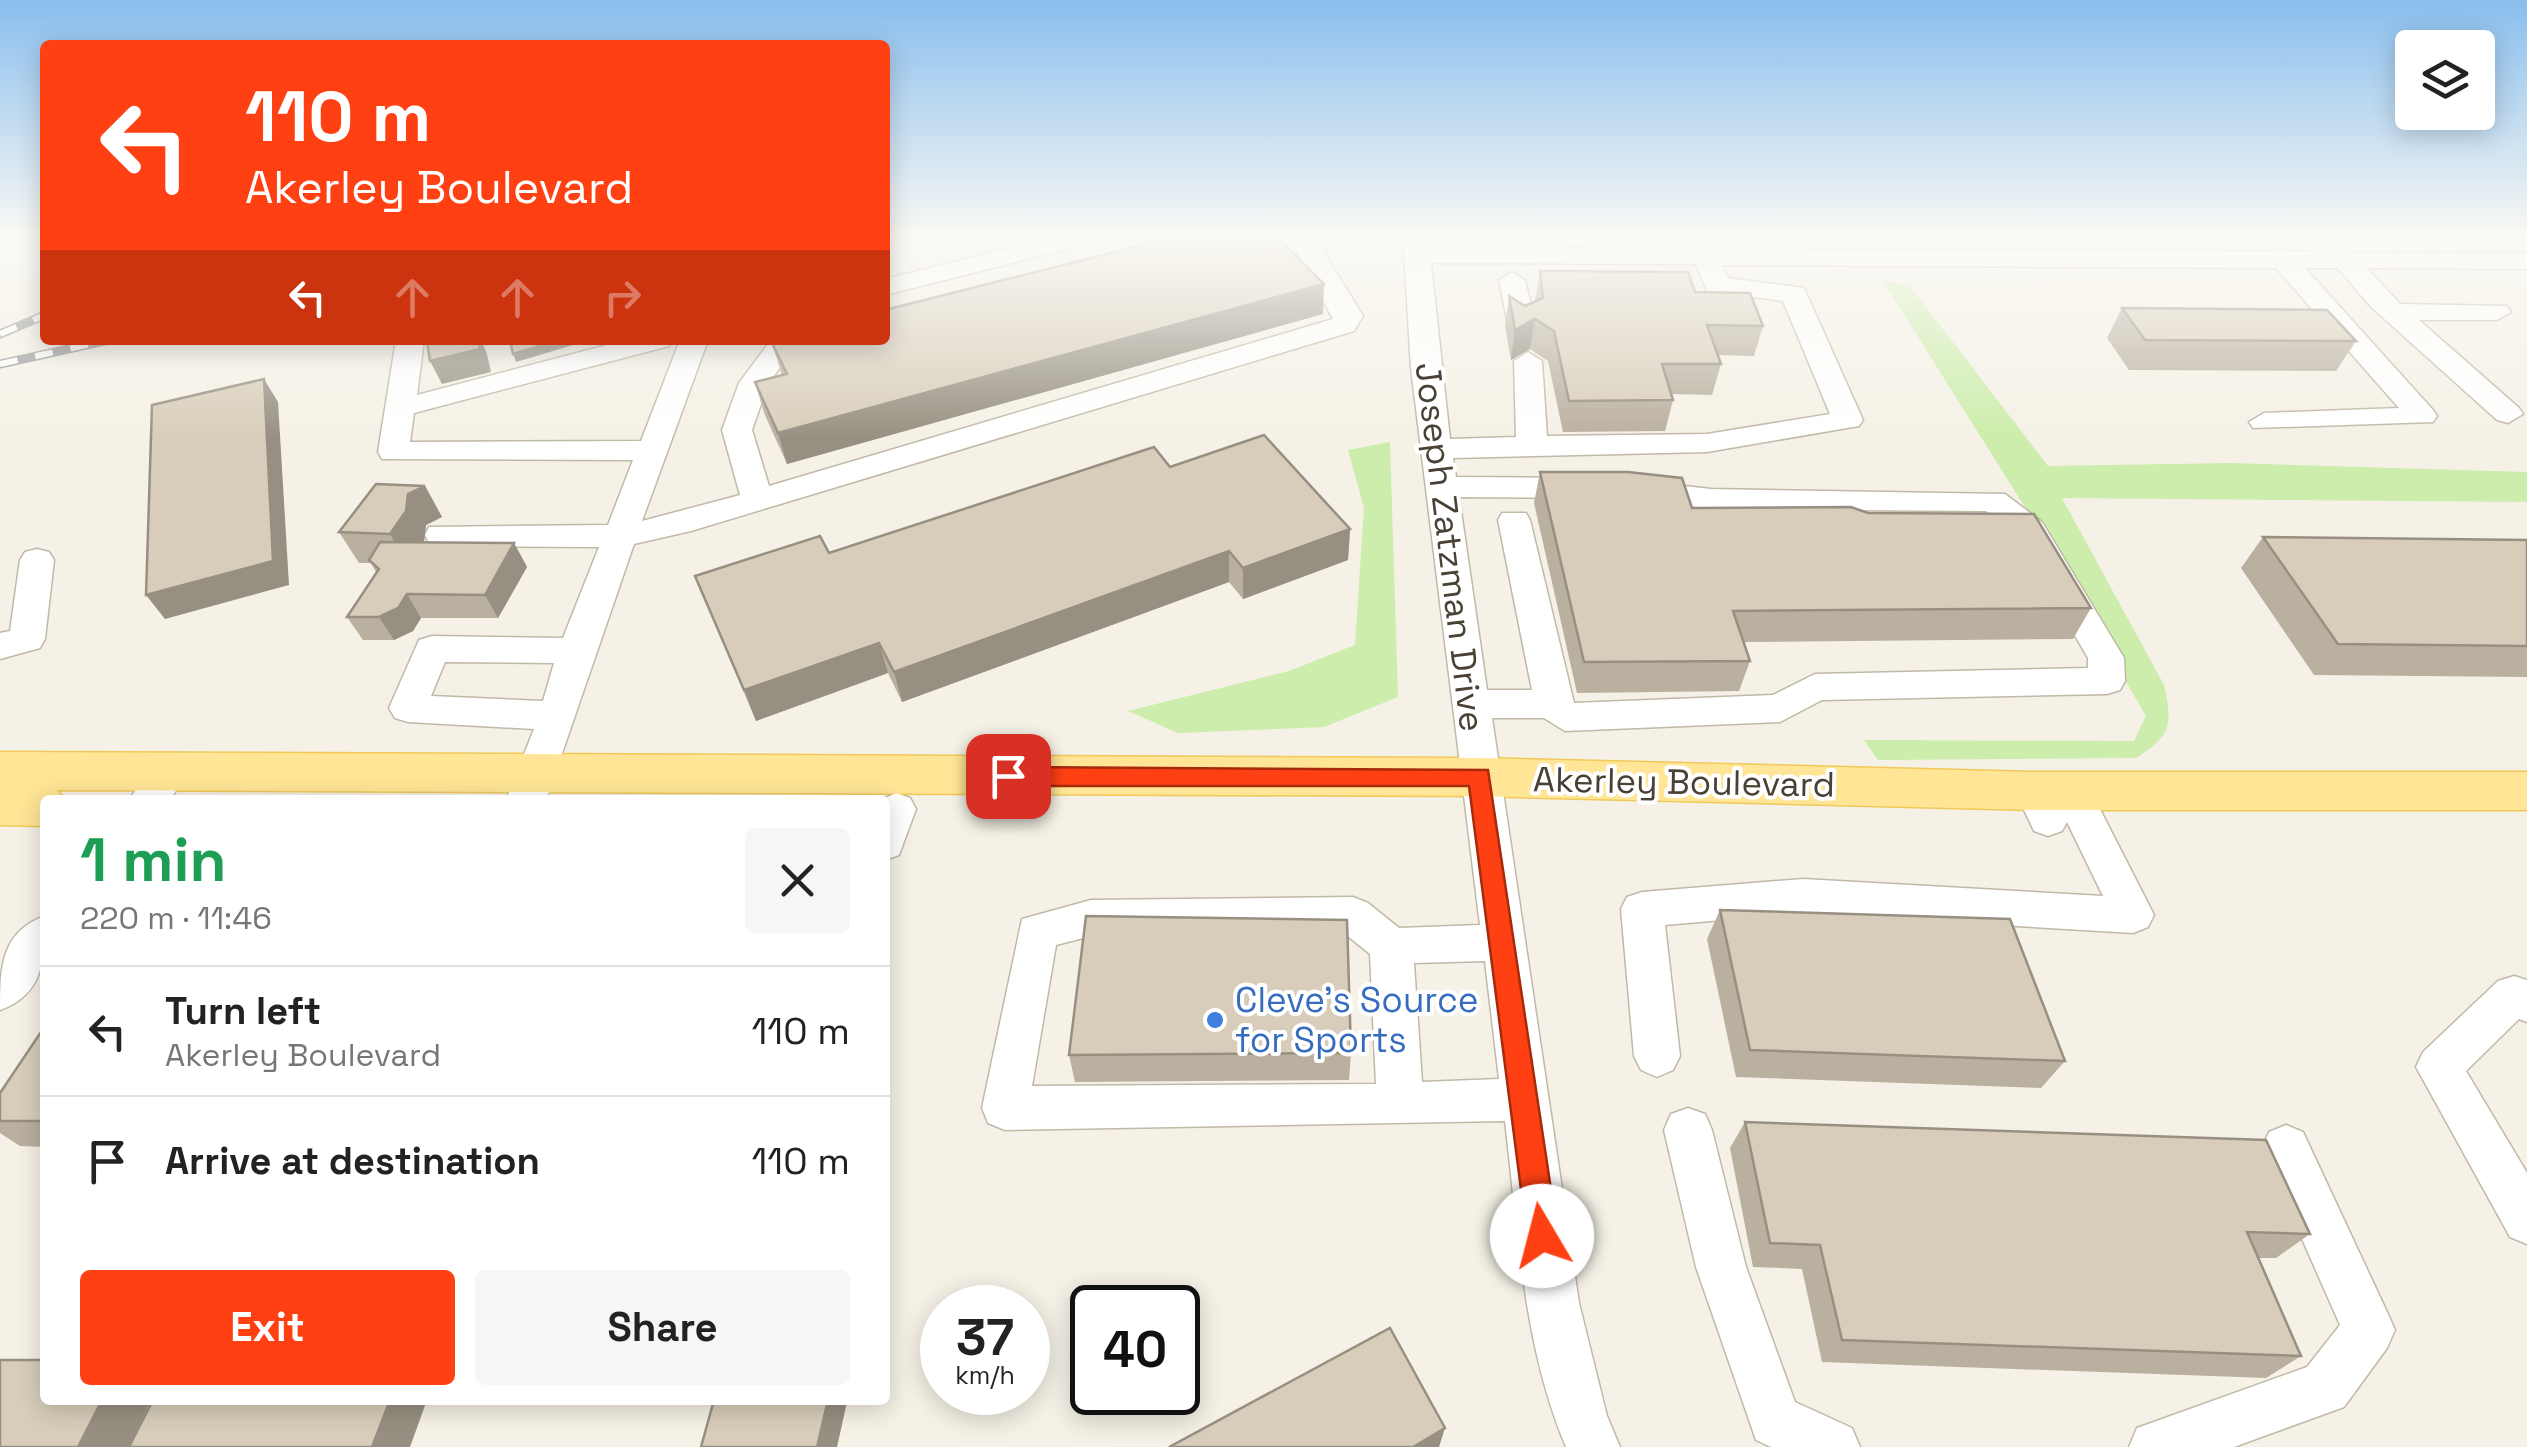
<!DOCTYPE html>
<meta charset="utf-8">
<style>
body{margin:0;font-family:"Space Grotesk",sans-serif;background:#f6f6f6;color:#222;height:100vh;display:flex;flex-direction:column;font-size:38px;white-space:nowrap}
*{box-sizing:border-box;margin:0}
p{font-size:32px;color:#767676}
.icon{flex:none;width:55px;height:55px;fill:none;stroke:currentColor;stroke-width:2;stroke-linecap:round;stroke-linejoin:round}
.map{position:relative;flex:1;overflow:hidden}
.panel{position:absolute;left:40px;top:795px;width:850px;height:610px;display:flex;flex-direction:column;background:#fff;border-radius:10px;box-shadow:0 5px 25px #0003}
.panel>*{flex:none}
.banner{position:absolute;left:40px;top:40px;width:850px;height:305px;border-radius:10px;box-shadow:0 5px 25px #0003;background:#ff4013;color:#fff;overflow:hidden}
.fabs{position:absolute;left:2395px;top:30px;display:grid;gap:20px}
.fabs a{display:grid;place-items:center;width:100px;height:100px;border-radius:10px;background:#fff;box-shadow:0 5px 25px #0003;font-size:50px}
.speed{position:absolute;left:920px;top:1285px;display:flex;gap:20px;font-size:50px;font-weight:700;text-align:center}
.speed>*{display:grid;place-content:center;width:130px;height:130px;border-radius:50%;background:#fff;box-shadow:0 5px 25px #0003;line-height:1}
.speed small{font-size:25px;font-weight:400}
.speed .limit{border:5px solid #111;border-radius:15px;background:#fff;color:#111}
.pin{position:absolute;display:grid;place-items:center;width:85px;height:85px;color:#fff;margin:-42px;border-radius:20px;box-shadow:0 5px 15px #0006}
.me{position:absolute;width:110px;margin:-55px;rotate:352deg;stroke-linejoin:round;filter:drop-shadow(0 0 8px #0008)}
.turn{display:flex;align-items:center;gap:35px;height:210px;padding:0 40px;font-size:45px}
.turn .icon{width:130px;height:130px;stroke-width:2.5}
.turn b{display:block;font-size:70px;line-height:85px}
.lanes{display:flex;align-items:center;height:95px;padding:0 40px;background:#0003;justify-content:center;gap:50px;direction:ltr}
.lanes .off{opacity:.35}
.round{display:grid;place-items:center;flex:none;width:105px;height:105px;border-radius:10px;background:#f6f6f6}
.summary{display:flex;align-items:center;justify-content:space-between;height:170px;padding:0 40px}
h1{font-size:60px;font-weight:800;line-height:75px;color:#1e9e55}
.action{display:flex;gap:20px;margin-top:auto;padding:20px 40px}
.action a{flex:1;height:115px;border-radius:10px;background:#ff4013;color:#fff;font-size:40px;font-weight:800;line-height:115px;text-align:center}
.action a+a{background:#f6f6f6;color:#222}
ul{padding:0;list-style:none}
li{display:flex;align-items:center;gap:30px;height:130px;padding:0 40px;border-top:2px solid #e0e0e0}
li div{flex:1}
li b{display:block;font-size:38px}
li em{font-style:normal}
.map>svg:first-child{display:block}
.green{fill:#ccedab}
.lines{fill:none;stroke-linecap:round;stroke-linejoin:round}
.minor-casing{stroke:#c1b9a8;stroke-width:3}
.major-casing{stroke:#f0c959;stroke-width:3}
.minor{fill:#fff;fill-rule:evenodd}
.major{fill:#ffe595;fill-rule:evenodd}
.rail-casing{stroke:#969696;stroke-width:9}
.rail{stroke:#fff;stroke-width:6;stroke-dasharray:18;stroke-linecap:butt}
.wall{fill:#bab0a0}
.shaded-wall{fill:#979082}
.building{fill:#d8cdba;stroke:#979082;stroke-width:2.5}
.route{fill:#ff4013;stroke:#a62a0c;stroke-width:2.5}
.shop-dot{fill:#3f7fe0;stroke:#fff;stroke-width:4}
.labels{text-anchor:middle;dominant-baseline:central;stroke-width:8;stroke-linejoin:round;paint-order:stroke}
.street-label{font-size:35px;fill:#484134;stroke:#fff}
.shop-label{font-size:35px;fill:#366cbe;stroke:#fff;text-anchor:start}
</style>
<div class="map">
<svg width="2527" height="1447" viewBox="0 0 2527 1447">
<rect width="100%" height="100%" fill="#f5f1e6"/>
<g class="green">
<path d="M1883 281 1909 285 2048 466 2232 463 2527 472V502L2062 498 2164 685C2173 725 2171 736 2136 758L1878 760 1864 740 2134 741 2146 716 2028 512Z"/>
<polygon points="1390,442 1398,697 1324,727 1178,733 1128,711 1289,671 1355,645 1364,508 1348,450"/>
</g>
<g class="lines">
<defs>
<g id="minor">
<polygon points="1060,236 1104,236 1100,241 885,295 885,279"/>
<path d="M1288 236H1314L1363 316 1354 331 691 531 634 544 546 800H506L534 729 408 722 395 718 389 708 419 640 432 636 563 638 599 547 441 546 429 543 425 535 429 527 608 525 633 460 382 459 378 452 396 340H424L417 395 626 340H673L669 346 414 413 410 442 641 441 680 340H708L642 521 740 495 722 430 739 383 771 340H800L768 384 752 430 769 486 1333 319ZM445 662 554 663 543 701 431 696Z"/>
<path d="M1403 236H1429L1430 247 2527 253V269L2367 268 2400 304 2507 306 2511 312 2497 320H2419L2519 408 2523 414 2508 423 2497 420 2370 306 2338 268H2305L2433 410 2437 416 2433 422 2253 428 2249 422 2264 413 2399 408 2276 268 1722 265 1728 278 1804 288 1863 420 1859 426 1707 452 1453 458 1456 477 1586 478 1597 481 1602 488 1597 495 1586 498 1459 497 1487 690H1532L1498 520 1502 513H1526L1530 520 1574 703 1773 695 1815 674 2088 668V658L2018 537 1986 511 1711 509 1629 498 1624 491 1629 484 1640 481 1711 489 2005 494 2042 522 2124 658 2125 681 2120 690 2107 694 1822 700 1780 722 1565 731 1544 718H1492L1579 1303 1607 1416 1620 1447H1566C1523 1346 1518 1229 1505 1121L1005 1130 988 1123 982 1108 1022 919 1091 900 1353 897 1368 903 1399 928 1480 925 1411 368ZM1431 263 1696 264 1707 291 1783 301 1830 414 1707 434 1547 436 1542 361 1528 352 1514 361 1516 437 1450 439ZM1344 933 1370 954 1376 1084 1032 1086 1056 945 1091 936ZM1485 961 1499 1079 1422 1082 1414 963Z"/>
<polygon points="1512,272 1525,280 1536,325 1522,333 1508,325 1499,280"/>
<polygon points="37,549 49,552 54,560 45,639 40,648 0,659 0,633 10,631 20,560 25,552"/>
<polygon points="168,758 182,763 187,773 170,800 129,800 154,763"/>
<polygon points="2035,776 2049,780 2053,788 2057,780 2071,776 2085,780 2154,915 2148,927 2133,933 1803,913 1665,925 1680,1056 1673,1070 1657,1077 1641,1070 1634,1056 1621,909 1627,897 1642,892 1803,879 2103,896 2067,822 2062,831 2048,836 2034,831 2015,791 2021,780"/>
<polygon points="896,793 910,798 916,809 899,855 885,860 885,800 881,800"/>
<path d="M45 916C45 956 45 994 0 1010 0 970 0 932 45 916Z"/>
<polygon points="2514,976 2527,980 2527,1022 2519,1019 2466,1071 2527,1173 2527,1244 2510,1237 2416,1067 2423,1052 2498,981"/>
<polygon points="1688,1108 1705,1114 1712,1130 1746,1267 1795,1402 1852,1428 1860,1447 1771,1447 1756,1440 1696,1267 1664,1130 1671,1114"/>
<polygon points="2286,1125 2303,1132 2387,1312 2395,1330 2387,1348 2344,1407 2234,1447 2129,1447 2137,1428 2307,1367 2340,1325 2262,1148 2269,1132"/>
</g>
<polygon id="major" points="0,752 1479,758 2035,772 2527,772 2527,810 2035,810 1479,796 56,790 67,800 45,800 45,826 0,825"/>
</defs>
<use href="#minor" class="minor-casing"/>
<use href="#major" class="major-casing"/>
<use href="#minor" class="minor"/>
<use href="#major" class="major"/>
<defs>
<g id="rail">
<polyline points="0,334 45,315"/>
<polyline points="0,364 109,340"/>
</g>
</defs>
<use href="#rail" class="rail-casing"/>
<use href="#rail" class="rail"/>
</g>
<g class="wall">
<polygon points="1826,236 2130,236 2129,237"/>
<polygon points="1540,271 1695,292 1763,326 1754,356 1718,355 1721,364 1712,395 1671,394 1673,400 1665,431 1563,432 1548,361 1530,349 1511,360 1505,326 1509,296 1525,306 1535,302"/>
<polygon points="2122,308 2356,341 2336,371 2129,370 2107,338"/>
<polygon points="1323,314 787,464 764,413 755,382 782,375 772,343"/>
<polygon points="1170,467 1350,529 1348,560 1243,599 1229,582 902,702 888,673 756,721 695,576 829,553"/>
<polygon points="1540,472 1692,508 2091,608 2073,639 1743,642 1750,661 1739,691 1577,693 1534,503"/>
<polygon points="425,486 442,517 426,525 424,542 514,543 527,567 498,618 421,618 413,631 394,640 363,640 347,617 376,572 371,563 359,563 339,532"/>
<polygon points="2263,537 2527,540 2527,677 2314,675 2241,568"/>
<polygon points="1720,910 2065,1061 2041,1088 1736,1077 1707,939"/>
<polygon points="45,1026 45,1147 20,1146 0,1133 0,1093"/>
<polygon points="1351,1053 1349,1080 1075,1082 1069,1055"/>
<polygon points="1745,1122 2310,1234 2276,1258 2258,1258 2301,1356 2266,1378 1822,1362 1802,1269 1753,1267 1730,1148"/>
</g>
<g class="shaded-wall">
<polygon points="885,236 921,236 885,245"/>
<polygon points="1324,284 1323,314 787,464 778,433"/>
<polygon points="1535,319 1530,349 1511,360 1515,330"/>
<polygon points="478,340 481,340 487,354 491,372 442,384 430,361"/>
<polygon points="560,340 590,340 516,362 513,354"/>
<polygon points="264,379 278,402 289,585 165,619 146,595"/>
<polygon points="425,486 442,517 426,525 424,542 408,565 390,534 408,494"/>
<polygon points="1350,529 1348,560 1243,599 1243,568"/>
<polygon points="514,543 527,567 498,618 485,595"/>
<polygon points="1229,551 1229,582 902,702 894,672"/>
<polygon points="407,594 421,618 413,631 394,640 379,617"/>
<polygon points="879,643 888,673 756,721 744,690"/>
<polygon points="102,1400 151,1400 129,1447 78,1447"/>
<polygon points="390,1400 427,1400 410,1447 372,1447"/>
<polygon points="828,1400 846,1400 847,1402 837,1447 817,1447"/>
<polygon points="1445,1428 1439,1447 1413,1447"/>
</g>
<g class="building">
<polygon points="1178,236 1276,236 1324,284 778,433 755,382 787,374 772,343 774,340 885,340 885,310"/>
<polygon points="1540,271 1688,272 1695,292 1750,293 1763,326 1707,325 1721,364 1662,364 1673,400 1569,401 1554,331 1535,319 1515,330 1509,296 1525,306 1543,298"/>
<polygon points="2122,308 2327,310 2356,341 2145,340"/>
<polygon points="437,340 478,340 480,349 430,361 427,342"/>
<polygon points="510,340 560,340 513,354"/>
<polygon points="264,379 273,561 146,595 152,405"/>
<polygon points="1264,435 1350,529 1243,568 1229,551 894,672 879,643 744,690 695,576 820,536 829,553 1154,447 1170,467"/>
<polygon points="1540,472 1628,472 1682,478 1692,508 1851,507 1868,513 2034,514 2091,608 1733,611 1750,661 1584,662"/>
<polygon points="376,484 425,486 408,494 406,511 390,534 339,532"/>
<polygon points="2263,537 2527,540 2527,646 2338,644"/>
<polygon points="380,542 514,543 485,595 407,594 398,608 379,617 347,617 379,569 369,560"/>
<polygon points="1720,910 2010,919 2065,1061 1750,1050"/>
<polygon points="1086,916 1347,920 1351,1053 1069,1055"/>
<polygon points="45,1026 45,1121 0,1121 0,1093"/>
<polygon points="1745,1122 2266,1140 2310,1234 2247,1232 2301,1356 1842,1340 1820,1245 1770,1243"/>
<polygon points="1390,1328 1445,1428 1413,1447 1169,1447"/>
<polygon points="0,1360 45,1360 45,1400 102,1400 78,1447 0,1447"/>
<polygon points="153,1400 390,1400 372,1447 129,1447"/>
<polygon points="714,1400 828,1400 817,1447 701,1447"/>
</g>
<linearGradient id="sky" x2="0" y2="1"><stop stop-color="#89beee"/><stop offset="0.54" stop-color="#faf9f4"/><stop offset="1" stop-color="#faf9f4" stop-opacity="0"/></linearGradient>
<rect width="2527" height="438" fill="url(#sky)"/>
<polygon class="route" points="1008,767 1488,770 1558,1236 1553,1246 1542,1251 1532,1246 1527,1236 1469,786 1008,786 996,776"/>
<circle class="shop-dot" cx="1215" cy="1020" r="10"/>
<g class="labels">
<g class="street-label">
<text transform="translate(1450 547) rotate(83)">Joseph Zatzman Drive</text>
<text transform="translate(1684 782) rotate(1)">Akerley Boulevard</text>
</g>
<g class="shop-label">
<text x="1235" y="1000">Cleve's Source<tspan x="1235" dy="40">for Sports</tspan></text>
</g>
</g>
</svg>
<div class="fabs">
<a><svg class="icon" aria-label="layers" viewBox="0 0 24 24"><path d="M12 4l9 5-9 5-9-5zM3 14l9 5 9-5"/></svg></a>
</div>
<div class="speed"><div>37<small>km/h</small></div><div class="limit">40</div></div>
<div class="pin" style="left:1008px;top:776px;background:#d93025"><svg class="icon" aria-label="arrive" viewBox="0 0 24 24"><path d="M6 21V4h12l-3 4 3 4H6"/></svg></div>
<svg class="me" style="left:1542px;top:1236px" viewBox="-20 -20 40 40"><circle r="19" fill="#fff"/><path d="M0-13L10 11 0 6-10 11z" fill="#ff4013"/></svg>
<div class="banner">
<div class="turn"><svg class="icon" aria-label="left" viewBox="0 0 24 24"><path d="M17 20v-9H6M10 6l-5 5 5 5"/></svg><div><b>110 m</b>Akerley Boulevard</div></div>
<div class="lanes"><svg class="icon" aria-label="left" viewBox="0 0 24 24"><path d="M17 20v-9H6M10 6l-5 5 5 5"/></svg><svg class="icon off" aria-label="ahead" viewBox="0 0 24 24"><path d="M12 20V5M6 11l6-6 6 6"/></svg><svg class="icon off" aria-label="ahead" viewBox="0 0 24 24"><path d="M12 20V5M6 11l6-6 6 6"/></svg><svg class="icon off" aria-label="right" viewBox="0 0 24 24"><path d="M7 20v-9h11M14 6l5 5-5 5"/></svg></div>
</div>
<section class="panel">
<div class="summary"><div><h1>1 min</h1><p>220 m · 11:46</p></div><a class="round"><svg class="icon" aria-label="close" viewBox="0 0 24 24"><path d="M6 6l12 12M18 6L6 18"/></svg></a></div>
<ul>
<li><svg class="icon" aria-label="left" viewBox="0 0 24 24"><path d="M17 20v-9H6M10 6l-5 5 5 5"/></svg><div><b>Turn left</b><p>Akerley Boulevard</p></div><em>110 m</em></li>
<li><svg class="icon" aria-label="arrive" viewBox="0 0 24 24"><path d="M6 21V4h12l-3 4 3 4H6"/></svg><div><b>Arrive at destination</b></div><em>110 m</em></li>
</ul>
<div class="action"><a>Exit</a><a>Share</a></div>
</section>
</div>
